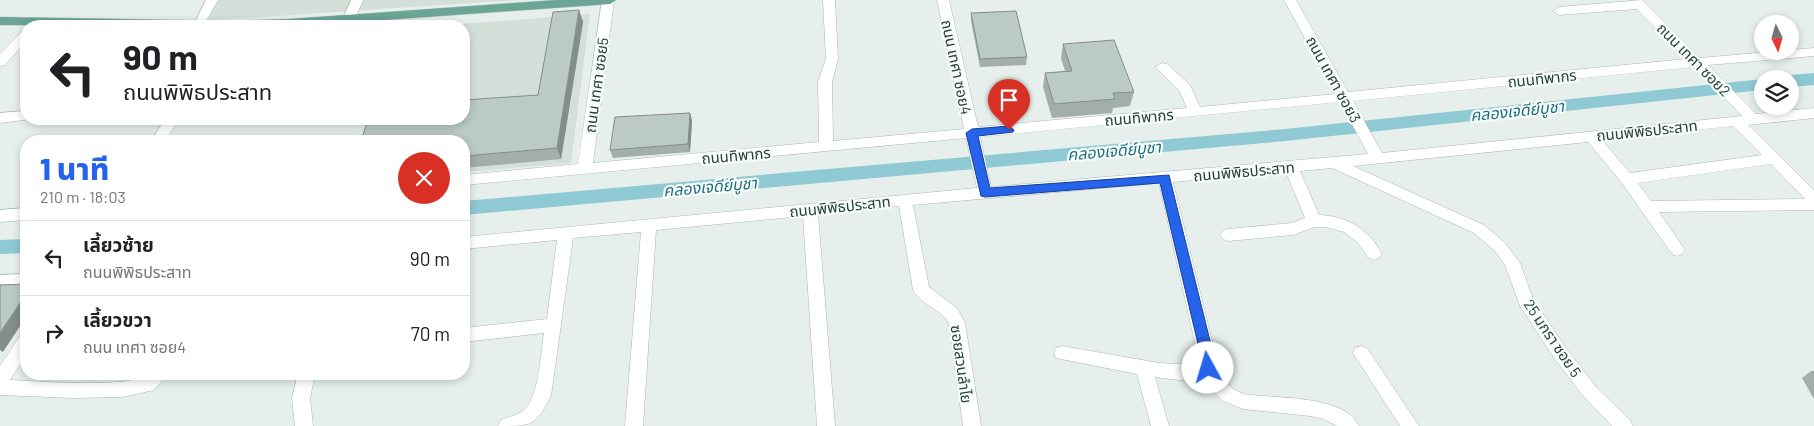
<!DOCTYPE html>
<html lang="th">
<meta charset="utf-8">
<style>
body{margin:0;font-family:Barlow,"Noto Sans Thai",sans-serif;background:#f2f2f2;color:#202124;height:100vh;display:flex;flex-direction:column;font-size:19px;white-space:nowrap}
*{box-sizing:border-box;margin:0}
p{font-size:16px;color:#757577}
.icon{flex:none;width:28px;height:28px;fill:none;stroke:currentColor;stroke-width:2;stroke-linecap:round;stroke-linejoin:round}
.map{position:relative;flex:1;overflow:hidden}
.details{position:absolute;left:20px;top:135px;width:450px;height:245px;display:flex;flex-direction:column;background:#fff;border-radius:20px;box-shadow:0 2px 8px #0003}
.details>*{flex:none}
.top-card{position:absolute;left:20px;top:20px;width:450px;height:105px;border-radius:20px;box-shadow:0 2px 8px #0003;background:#fff;color:#202124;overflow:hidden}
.needle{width:32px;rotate:175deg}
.buttons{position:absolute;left:1754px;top:15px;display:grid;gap:10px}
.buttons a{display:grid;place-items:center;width:45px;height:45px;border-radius:50%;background:#fff;box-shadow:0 2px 8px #0003;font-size:25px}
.pin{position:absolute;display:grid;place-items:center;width:42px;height:42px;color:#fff;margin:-51px -21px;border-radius:50% 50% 50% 0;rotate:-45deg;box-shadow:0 0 5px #0007}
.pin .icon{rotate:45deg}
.me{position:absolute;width:55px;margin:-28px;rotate:354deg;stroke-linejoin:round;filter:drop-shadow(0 0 4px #0008)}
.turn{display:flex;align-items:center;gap:18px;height:105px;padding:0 20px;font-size:22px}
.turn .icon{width:65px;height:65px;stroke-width:2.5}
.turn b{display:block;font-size:35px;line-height:42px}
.round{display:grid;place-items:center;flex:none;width:52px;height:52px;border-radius:26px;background:#f2f2f2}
.overview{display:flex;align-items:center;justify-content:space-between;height:85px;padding:0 20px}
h1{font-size:30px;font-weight:800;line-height:38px;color:#2563eb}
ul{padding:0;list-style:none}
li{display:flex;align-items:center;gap:15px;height:75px;padding:0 20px;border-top:1px solid #e0e0e0}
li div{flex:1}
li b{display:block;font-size:19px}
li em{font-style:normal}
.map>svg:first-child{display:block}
.built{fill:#d4dfda}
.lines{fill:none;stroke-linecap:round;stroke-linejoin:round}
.canal{fill:#8ec9d4;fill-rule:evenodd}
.minor-casing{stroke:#a8b8b2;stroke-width:1}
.major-casing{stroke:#c2cac8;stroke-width:1}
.minor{fill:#fff;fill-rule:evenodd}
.major{fill:#6aa596;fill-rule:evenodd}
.wall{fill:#a1aea9}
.shaded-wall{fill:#838d89}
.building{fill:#bbcac4;stroke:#838d89}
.route{fill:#2563eb;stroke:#184099}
.labels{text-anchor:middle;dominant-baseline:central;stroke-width:4.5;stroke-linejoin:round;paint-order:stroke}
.street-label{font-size:15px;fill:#24423a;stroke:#f7fbf9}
.water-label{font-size:16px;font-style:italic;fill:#1c6f80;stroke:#f7fbf9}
</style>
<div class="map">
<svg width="1814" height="426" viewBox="0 0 1814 426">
<rect width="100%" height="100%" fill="#e6efeb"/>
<g class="built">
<polygon points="215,0 517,0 201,21"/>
<polygon points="590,14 571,163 464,172 464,141 364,141 464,119 464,26 436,26"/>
</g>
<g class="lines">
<g class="canal">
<polygon points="1814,73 1814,85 1790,87 1790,79 1783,79 1790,75"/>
<polygon points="1763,79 1762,90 1285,141 464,215 464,201 1285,129"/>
<polygon points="26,239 26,253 0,254 0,240"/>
</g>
<defs>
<g id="minor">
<polygon points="206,0 218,0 203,26 193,26"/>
<polygon points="351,0 363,0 355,19 349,23 343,19"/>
<path d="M602 0H614L593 163 819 142 818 82 826 59 823 0H835L838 59 832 82 833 141 964 129 937 0H949L978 127 1187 108 1179 90 1155 67 1162 63 1167 64 1190 85 1200 107 1335 94 1284 0H1296L1348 92 1686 59 1637 9 1559 15 1553 11 1559 7 1642 0 1700 58 1814 48V56L1708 65 1756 114 1814 108V118L1748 125 1814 190V210L1659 212 1685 250 1682 254 1677 256 1672 254 1622 183 1588 142 1353 166 1484 225 1505 243 1520 263 1533 299 1566 348 1596 387 1630 420 1633 426H1612L1584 397 1554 358 1520 306 1505 265 1495 251 1474 233 1332 168 1300 171 1319 215C1347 216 1369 229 1382 254L1379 258 1374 260 1369 258 1357 242 1344 232 1325 227H1315L1293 235 1228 241 1223 239 1220 235 1223 231 1228 229 1292 223 1305 218 1286 172 1173 182 1217 361 1214 372 1232 388 1243 394C1274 399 1344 394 1359 426H1337L1324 419 1310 416 1243 409 1223 401 1200 379 1179 380 1155 377 1169 426H1151L1137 374 1056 358 1054 353 1056 348 1062 346 1159 363 1200 365 1159 183 913 205 929 287 957 308 965 323 981 426H963L949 323C940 308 921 305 913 290L899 206 818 214 835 426H817L803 216 656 230 643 426H625L641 232 573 238 551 396C535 426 533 426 498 426L501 420C509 417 519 415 525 409 539 396 541 352 544 333L464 342V328L547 319 557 240 464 249V237L977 188 966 138 464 185V175L578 164ZM1694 67 1742 116 1382 153 1353 101ZM1340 102 1368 154 991 187 980 137ZM1733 126 1762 155 1630 173 1602 140ZM1771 164 1805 199 1651 201 1638 183Z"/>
<polygon points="26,30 26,41 5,65 0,66 0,54 22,31"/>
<polygon points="26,111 26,119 31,119 0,123 0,113"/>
<polygon points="165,119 179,119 165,141 151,141"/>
<polygon points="26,208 26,220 0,222 0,210"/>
<polygon points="26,274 26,286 0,287 0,275"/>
<path d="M26 334V355L10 380C35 381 133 389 148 374H168L154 390 123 397 75 398 0 395V366L20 336Z"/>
<polygon points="1361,346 1367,348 1419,426 1400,426 1353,353 1355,348"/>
<polygon points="298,374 315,374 310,398 313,426 295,426 292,398"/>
</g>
<polygon id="major" points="557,0 616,0 610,4 300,26 0,25 0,17 233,21 290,19"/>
</defs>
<use href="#minor" class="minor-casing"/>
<use href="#major" class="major-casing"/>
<use href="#minor" class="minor"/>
<use href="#major" class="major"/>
</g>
<g class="wall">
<polygon points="579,10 583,22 561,159 464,168 464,141 538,95"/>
<polygon points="971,13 1027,57 1026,65 980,67 971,21"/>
<polygon points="1063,44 1134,92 1130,106 1113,108 1112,113 1052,118 1043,87 1045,73 1065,71 1061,58"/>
<polygon points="690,113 692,121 690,152 613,158 610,150"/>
<polygon points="1811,371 1814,371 1814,399 1802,378"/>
</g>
<g class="shaded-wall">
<polygon points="579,10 583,22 561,159 557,148"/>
<polygon points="690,113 692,121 690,152 688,144"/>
<polygon points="26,294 26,317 3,352 0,350 0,333"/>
</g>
<g class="building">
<polygon points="579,10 557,148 464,156 464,141 361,141 368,119 464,119 464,100 538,95 553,12"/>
<polygon points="1016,11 1027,57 980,59 971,13"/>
<polygon points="1114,40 1134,92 1113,93 1115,99 1054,104 1045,73 1072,71 1063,44"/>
<polygon points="690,113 688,144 610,150 615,117"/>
<polygon points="26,284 26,294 0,333 0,285"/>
</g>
<polygon class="route" points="1009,126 1014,130 1013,132 978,136 990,188 1169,175 1215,361 1212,372 1208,374 1203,372 1201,368 1202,361 1160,183 985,197 981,196 966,133 972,129"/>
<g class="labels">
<g class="street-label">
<text transform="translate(1694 59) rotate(45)">ถนน เทศา ซอย2</text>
<text transform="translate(957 67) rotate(78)">ถนน เทศา ซอย4</text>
<text transform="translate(1542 78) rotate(-6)">ถนนทิพากร</text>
<text transform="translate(1334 79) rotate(61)">ถนน เทศา ซอย3</text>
<text transform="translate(596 85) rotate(-82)">ถนน เทศา ซอย5</text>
<text transform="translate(1139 117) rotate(-5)">ถนนทิพากร</text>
<text transform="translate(1647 130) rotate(-6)">ถนนพิพิธประสาท</text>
<text transform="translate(736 155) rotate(-5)">ถนนทิพากร</text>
<text transform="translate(1244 171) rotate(-5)">ถนนพิพิธประสาท</text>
<text transform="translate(840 206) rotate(-6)">ถนนพิพิธประสาท</text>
<text transform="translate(1553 338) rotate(56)">25 มกรา ซอย 5</text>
<text transform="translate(962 364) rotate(82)">ซอยสวนลำไย</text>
</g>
<g class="water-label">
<text transform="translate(1517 110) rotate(-6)">คลองเจดีย์บูชา</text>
<text transform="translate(1114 150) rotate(-5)">คลองเจดีย์บูชา</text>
<text transform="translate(710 186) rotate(-5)">คลองเจดีย์บูชา</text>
</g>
</g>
</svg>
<div class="buttons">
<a><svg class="needle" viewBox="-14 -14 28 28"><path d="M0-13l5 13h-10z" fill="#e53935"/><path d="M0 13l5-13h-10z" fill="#757577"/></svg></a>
<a><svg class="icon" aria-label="layers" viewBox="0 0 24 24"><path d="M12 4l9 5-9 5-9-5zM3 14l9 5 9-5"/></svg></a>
</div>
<div class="pin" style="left:1009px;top:130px;background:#d93025"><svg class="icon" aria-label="arrive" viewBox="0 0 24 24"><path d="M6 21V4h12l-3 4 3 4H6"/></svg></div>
<svg class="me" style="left:1208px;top:368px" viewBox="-20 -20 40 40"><circle r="19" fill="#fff"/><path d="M0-13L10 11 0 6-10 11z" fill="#2563eb"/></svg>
<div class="top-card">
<div class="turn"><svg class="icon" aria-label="left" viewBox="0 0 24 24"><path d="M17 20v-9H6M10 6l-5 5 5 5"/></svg><div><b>90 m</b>ถนนพิพิธประสาท</div></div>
</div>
<section class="details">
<div class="overview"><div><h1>1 นาที</h1><p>210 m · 18:03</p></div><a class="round" style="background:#d93025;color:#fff"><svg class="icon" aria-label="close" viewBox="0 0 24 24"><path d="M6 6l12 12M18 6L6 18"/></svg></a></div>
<ul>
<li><svg class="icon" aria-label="left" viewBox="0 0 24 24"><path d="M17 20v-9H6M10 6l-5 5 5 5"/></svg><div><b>เลี้ยวซ้าย</b><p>ถนนพิพิธประสาท</p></div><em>90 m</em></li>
<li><svg class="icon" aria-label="right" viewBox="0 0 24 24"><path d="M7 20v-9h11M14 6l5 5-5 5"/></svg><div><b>เลี้ยวขวา</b><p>ถนน เทศา ซอย4</p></div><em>70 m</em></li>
</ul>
</section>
</div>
